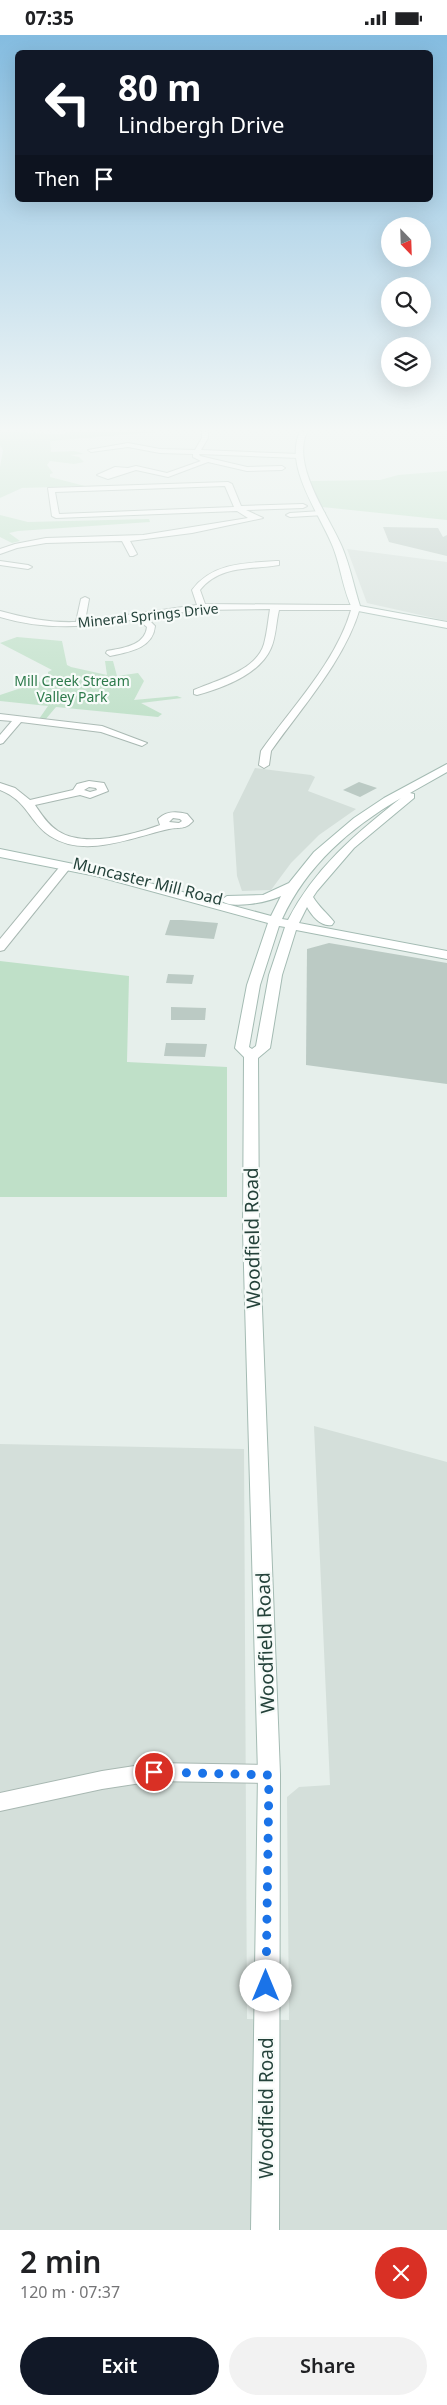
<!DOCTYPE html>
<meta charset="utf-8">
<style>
body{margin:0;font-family:"Noto Sans",sans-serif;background:#f2f2f2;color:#202124;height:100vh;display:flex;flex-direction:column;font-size:19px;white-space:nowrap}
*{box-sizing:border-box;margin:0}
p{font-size:16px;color:#757577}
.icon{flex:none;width:28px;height:28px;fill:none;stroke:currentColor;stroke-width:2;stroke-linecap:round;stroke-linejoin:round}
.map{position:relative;height:2195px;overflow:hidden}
.sheet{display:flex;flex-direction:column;background:#fff;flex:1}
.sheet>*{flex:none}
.top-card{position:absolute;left:15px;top:15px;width:418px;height:152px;border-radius:8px;box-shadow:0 5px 20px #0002;background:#111827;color:#fff;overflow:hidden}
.needle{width:32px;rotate:157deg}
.tools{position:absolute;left:381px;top:182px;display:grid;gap:10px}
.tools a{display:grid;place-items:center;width:50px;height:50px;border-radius:50%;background:#fff;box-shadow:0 5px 20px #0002;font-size:25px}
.pin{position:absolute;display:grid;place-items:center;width:42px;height:42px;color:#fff;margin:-21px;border:2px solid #fff;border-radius:50%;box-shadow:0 1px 5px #0007}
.me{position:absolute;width:55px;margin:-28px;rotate:0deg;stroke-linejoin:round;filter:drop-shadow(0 0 4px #0008)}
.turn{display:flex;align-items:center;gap:18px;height:105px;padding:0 20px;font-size:22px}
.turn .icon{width:65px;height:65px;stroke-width:2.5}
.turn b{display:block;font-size:35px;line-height:42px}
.then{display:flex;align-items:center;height:48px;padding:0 20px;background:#0003;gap:10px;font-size:19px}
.round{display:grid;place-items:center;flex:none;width:52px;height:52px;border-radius:26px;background:#f2f2f2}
.overview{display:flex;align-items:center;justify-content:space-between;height:85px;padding:0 20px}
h1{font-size:30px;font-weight:600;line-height:38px}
.button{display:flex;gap:10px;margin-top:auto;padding:10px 20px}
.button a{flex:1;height:58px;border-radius:30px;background:#111827;color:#fff;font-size:20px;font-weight:600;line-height:58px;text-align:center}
.button a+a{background:#f2f2f2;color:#202124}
.status{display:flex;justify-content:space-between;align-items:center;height:35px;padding:0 25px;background:#fff;direction:ltr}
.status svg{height:14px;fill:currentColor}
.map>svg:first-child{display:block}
.built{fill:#d4dfda}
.green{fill:#bfe0c8}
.building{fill:#bbcac4}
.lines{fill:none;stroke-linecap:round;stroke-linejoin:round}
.street-casing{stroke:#a8b8b2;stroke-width:2}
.secondary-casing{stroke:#a4bbb3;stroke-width:2}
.street{fill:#fff;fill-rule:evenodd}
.secondary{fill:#fff;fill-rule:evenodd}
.route{stroke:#1a73e8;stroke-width:9;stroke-dasharray:0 16.2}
.labels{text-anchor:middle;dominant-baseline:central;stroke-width:4.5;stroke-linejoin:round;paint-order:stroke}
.far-street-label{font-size:14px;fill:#24423a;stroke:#f7fbf9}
.far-park-label{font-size:14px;fill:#2d7a4b;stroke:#f7fbf9}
.street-label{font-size:16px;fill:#24423a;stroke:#f7fbf9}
.near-street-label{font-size:19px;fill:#24423a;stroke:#f7fbf9}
</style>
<div class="status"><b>07:35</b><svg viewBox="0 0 49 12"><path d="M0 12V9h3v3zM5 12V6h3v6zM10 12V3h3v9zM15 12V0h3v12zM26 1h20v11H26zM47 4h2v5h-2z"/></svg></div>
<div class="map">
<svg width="447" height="2195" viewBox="0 0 447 2195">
<rect width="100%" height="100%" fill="#e6efeb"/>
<g class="built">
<polygon points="347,514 447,527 447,586 367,568"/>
<polygon points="255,733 311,740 315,742 308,756 356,774 319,800 291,828 271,855 242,856 237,841 233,778"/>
<polygon points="314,1391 447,1427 447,2195 0,2195 0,1409 244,1414 247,1984 289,1985 287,1762 299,1752 330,1750"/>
</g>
<g class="green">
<polygon points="0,397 62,399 72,397 155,397 50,406 51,417 75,416 84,419 70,420 79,422 84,427 74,429 50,426 47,430 53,438 50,439 50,442 85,451 22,453 0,463 0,432 3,415 0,410"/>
<polygon points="447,436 447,485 322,472 309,446 380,445 398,440"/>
<polygon points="0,480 28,487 149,484 150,487 18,496 9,498 20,506 12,508 0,502"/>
<polygon points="17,602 62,606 67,630 71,632 107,640 105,626 113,626 117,641 138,638 144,646 134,665 177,661 182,663 141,668 162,679 158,682 56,672 45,685 39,684 48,671 0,666 0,660 48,644 48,637 52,635 0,608"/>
<polygon points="0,926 129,941 127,1027 227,1032 227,1162 0,1162"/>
</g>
<g class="building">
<polygon points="383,492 438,493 443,502 447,500 447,521 393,508 389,507"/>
<polygon points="359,747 377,753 360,762 343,755"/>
<polygon points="170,885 182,885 218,888 214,904 165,900"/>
<polygon points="329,908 447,928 447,1049 306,1030 307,914"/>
<polygon points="168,939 194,940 192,949 166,948"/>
<polygon points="171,972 206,973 205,985 171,985"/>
<polygon points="166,1008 207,1009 205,1022 164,1021"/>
</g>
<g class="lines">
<defs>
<g id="street">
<polygon points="202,397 208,397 208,403 201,415 299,419 302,421 299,423 199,419 200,421 247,432 282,431 285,433 282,435 247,436 208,427 168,442 136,435 108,444 97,440 115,432 128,433 136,431 167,438 201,426 193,422 193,419 160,418 128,412 91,417 88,415 128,408 160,414 195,415 202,403"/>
<path d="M228 447 232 449 241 471 303 469 307 471 303 473 246 475 263 483 192 498 130 506 137 519 133 521H130L122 506 46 508 17 513 0 519V514L15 509 46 503 143 500 248 483 237 476 56 483 52 481 48 453ZM225 451 234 472 59 479 55 457Z"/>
<polygon points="321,476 325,478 324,480 290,482 286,480 290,478"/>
<polygon points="0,526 28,530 32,532 28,534 0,530"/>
<path d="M276 526H279V530C250 535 220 530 200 555L205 569 336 570H356L360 573C345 625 302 672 271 716L269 730 264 733 259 730 261 716C292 672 336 627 351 575H279C276 587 276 602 271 613 260 639 223 653 197 660L194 659V655C217 645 256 636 264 609 267 598 268 586 270 574L200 575 146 582 155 591C153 614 128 617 110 621L106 618 107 616C122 613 145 611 147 592L137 584C90 592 46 596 0 582V576C26 583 49 588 76 587L81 564 85 562 89 564 85 586 197 570 192 555C212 528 245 528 276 526Z"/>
<polygon points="0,679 102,691 147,708 142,711 101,697 21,687 3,708 0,709 0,700 12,686 0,685"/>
<path d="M89 746 104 748 108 756 90 763 80 760 35 770C41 779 48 790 58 796 83 813 133 800 160 790L158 784C166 776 176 776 187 779L193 786C185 795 180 792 169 794 133 802 85 824 50 801 29 787 28 766 0 755V748L15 753 30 765 73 755 77 749ZM89 752 96 753 97 755 90 757 84 755ZM173 783 180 784 182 786 179 788 169 787Z"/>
<polygon points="66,828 72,831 70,833 4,915 0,916 0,904 62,829"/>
<polygon points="154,1728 269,1730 276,1733 279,1739 276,1745 269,1748 154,1746 102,1754 0,1776 0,1758 102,1736"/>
</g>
<g id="secondary">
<path d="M300 397H307C291 431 329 481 342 512 350 531 354 552 360 571L447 587V593L353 575C343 556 341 532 333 512 321 481 283 431 300 397Z"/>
<path d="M447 729V737L410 758 414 759V763L354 813 317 856 313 862C319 872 327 878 334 887L332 890C321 892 312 881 307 872L299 888 447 916V924L296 895 282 940 270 1013 258 1023 259 1196 280 1739 279 2195H251L258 1739 243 1196 244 1022 235 1013 247 950 268 888 96 841 0 822V814L98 834 271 881 281 861C269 867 230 875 221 865L227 861 263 860 289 848 314 817 354 783 384 763ZM401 763C356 798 314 834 288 885L282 884C307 830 350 793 401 763ZM279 891 285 892 269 940 256 1011 252 1014 249 1012 260 950Z"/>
</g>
</defs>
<use href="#street" class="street-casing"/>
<use href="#secondary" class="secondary-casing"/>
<use href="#street" class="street"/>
<use href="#secondary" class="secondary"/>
</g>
<linearGradient id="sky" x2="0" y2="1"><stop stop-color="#84bce0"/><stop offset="0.56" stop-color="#f4f8f6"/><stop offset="1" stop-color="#f4f8f6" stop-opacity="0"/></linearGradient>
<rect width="447" height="705" fill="url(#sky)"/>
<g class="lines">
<polyline class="route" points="154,1737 269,1740 266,1951"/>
</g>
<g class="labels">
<g class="far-street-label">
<text transform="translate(148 580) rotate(-6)">Mineral Springs Drive</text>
</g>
<g class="far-park-label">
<text x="72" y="645">Mill Creek Stream<tspan x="72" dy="16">Valley Park</tspan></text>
</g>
<g class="street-label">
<text transform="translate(148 846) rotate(14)">Muncaster Mill Road</text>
</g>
<g class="near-street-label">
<text transform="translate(252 1203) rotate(-91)">Woodfield Road</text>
<text transform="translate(265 1608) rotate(-92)">Woodfield Road</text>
<text transform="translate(266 2073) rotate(-90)">Woodfield Road</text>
</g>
</g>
</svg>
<div class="tools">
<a><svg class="needle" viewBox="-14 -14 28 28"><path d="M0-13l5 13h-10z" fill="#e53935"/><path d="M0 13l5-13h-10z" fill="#757577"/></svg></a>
<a><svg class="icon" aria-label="search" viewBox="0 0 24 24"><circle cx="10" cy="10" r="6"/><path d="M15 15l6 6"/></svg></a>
<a><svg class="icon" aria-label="layers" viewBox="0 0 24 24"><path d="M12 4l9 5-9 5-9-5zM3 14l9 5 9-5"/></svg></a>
</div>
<div class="pin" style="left:154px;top:1737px;background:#d93025"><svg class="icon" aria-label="arrive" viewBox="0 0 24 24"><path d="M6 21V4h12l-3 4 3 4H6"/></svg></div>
<svg class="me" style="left:266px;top:1951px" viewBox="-20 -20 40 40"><circle r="19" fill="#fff"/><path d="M0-13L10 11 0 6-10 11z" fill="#1a73e8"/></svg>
<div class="top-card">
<div class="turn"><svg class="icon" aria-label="left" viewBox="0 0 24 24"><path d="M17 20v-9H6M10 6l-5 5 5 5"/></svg><div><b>80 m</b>Lindbergh Drive</div></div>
<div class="then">Then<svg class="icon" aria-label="arrive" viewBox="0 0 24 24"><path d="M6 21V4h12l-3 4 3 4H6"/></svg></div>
</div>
</div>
<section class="sheet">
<div class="overview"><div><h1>2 min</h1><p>120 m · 07:37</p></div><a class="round" style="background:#d93025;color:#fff"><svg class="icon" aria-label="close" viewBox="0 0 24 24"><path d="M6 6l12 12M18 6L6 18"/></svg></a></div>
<div class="button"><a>Exit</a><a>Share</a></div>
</section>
